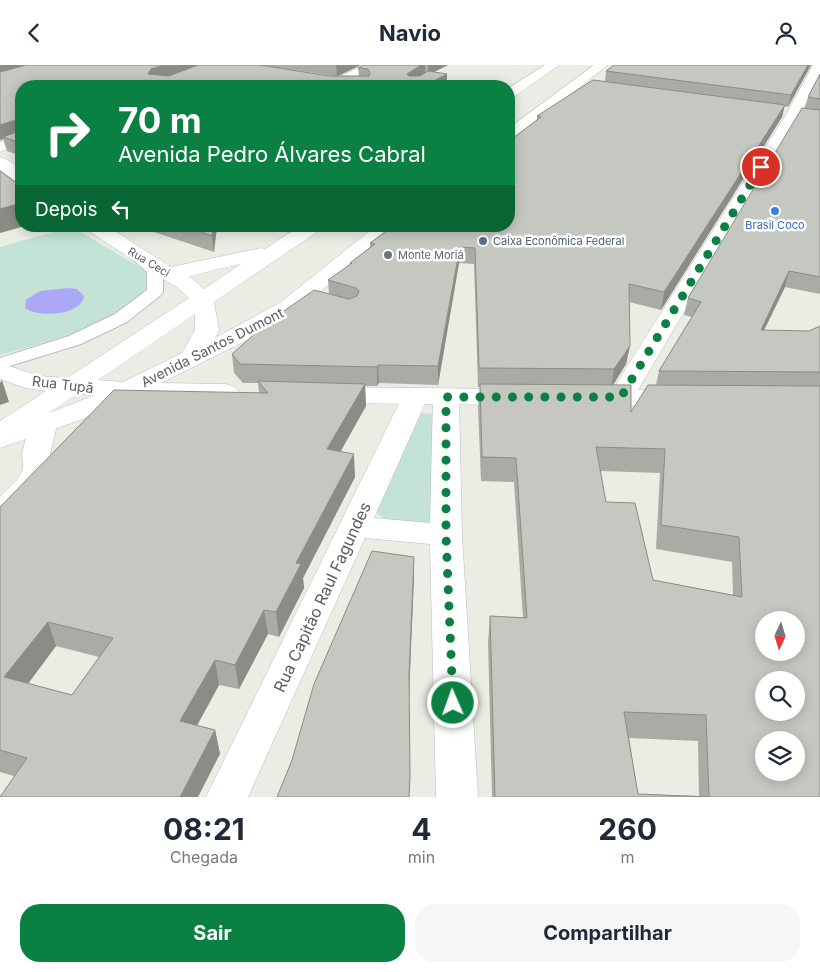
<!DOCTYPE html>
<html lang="pt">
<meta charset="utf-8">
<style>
body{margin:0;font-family:Inter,sans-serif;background:#f6f6f7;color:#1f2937;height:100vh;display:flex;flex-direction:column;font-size:19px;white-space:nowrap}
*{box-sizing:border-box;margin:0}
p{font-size:16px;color:#747a83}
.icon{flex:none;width:28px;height:28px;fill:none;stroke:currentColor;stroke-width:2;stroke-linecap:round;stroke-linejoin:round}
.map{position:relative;height:732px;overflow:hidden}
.drawer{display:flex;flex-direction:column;background:#fff;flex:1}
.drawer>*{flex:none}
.top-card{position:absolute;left:15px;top:15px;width:500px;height:152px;border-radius:20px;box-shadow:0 2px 12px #0003;background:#0b8043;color:#fff;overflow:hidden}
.needle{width:32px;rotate:184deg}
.buttons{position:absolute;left:755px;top:546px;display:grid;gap:10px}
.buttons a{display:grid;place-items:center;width:50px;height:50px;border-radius:50%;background:#fff;box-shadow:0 2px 12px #0003;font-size:25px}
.pin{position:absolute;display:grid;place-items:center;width:42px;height:42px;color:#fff;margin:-21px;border:2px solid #fff;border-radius:50%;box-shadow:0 1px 5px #0007}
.me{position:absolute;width:55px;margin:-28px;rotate:358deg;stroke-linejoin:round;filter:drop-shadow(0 0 4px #0008)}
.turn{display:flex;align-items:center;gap:18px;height:105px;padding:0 20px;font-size:22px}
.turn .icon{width:65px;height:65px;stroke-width:2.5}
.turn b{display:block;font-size:35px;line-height:42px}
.then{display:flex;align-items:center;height:48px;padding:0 20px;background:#0003;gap:10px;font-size:19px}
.eta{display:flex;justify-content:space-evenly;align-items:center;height:85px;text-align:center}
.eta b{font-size:30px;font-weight:700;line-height:35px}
.button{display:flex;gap:10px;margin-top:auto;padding:10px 20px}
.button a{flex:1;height:58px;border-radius:20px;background:#0b8043;color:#fff;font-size:20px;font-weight:700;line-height:58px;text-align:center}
.button a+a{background:#f6f6f7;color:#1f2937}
header{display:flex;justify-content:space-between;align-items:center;height:65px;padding:0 20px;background:#fff;font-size:22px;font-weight:700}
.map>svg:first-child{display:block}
.green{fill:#c2e3d5}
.water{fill:#aba8f8}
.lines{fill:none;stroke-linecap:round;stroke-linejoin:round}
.lane-casing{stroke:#bcbbc1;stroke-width:2}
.street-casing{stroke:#bcbbc1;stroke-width:1}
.secondary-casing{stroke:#bdbcc3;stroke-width:1}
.lane{fill:#fff;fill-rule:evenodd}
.street{fill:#fff;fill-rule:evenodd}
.secondary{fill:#fff;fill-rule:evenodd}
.wall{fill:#a9aca5;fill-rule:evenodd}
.shaded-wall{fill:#8a8c86}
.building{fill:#c5c8c0;stroke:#8a8c86;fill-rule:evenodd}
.route{stroke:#0b8043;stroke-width:9;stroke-dasharray:0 16.2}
.shop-dot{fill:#3f7fe0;stroke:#fff;stroke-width:2}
.service-dot{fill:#5c6f8a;stroke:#fff;stroke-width:2}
.worship-dot{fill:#6b7280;stroke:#fff;stroke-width:2}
.labels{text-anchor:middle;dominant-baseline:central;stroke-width:5;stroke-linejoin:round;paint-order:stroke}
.far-shop-label{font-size:11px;fill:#366cbe;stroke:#fff}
.far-service-label{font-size:11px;fill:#4e5e75;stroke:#fff;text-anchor:start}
.far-worship-label{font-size:11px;fill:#5b616d;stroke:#fff;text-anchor:start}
.far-street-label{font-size:11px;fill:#5c5b63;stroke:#fff}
.street-label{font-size:14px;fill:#5c5b63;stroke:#fff}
.near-street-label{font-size:16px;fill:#5c5b63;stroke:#fff}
</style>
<header><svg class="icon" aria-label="back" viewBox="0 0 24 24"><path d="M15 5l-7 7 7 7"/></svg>Navio<svg class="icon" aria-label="person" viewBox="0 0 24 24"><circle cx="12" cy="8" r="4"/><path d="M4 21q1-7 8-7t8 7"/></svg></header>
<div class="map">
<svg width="820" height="732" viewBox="0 0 820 732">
<rect width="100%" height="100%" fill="#e9ede3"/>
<g class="green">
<path d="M72 162 151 209 152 218C114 261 54 275 0 290V182Z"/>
<path d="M418 348 434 349 432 453 424 460C405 458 386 461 374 444Z"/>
</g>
<path class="water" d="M69 223 77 224 84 231C81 251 38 253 25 243L26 235 40 226Z"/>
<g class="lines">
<defs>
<g id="lane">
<polygon points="274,161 311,163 313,166 306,170 276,164"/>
<polygon points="136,187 141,188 163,206 163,227 161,230 127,257 81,279 0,304 0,293 69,271 115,249 147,225 147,207 129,191 131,188"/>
</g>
<g id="street">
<polygon points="365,0 381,0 340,21 323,21 325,18"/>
<polygon points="813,0 820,0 820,10 801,48 634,332 630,338 621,340 612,338 608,332 787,48"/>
<polygon points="21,69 21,79 0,87 0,77"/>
<polygon points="415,324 424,326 428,332 374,453 430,458 433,332 437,326 446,324 455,326 459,332 462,470 478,732 436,732 430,479 365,473 248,732 206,732 402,332 406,326"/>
<polygon points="43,352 53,354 57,360 50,389 53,404 39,428 11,457 0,460 0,432 17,415 23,404 22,389 29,360 33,354"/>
</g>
<g id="secondary">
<polygon points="545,0 559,0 514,32 509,33 509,23"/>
<polygon points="594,0 608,0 514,73 509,74 509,63"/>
<polygon points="0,92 6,94 21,104 21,117 15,116 0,105"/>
<path d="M85 161H107L171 202 261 183 265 184 300 161H322L320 165 214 237 219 265 215 273 281 237 376 161H397L297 247 265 266 161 318 226 319 235 322 239 327 235 332 226 335 131 333 103 347 0 383V356L46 326 26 323 0 314V298L39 311 67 313 189 233 177 222 161 213 87 165ZM241 199 204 224 189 211ZM195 249V265L182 288 123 317 98 315ZM77 329 95 330 49 348Z"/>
<polygon points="329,322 516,324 525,326 529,332 525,338 516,340 329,338 320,336 316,330 320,324"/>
<polygon points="594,324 679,325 688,327 692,333 688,339 679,341 594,340 585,338 581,332 585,326"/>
</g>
</defs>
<use href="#lane" class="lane-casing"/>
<use href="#street" class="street-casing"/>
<use href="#secondary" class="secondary-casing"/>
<use href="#lane" class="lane"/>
<use href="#street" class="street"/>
<use href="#secondary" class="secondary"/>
</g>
<g class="wall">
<path d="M0 0H361L338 11H359L358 3 364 0H448L434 7 447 9V21H21V91L7 86 3 74 0 75ZM276 2 334 11H329Z"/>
<path d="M614 0H811L788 42 784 41 782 52 661 245 629 237 630 281 626 299 613 320 631 347 656 320 659 306 692 252 684 250 688 233 805 43 808 32 820 9V229L785 222 764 265 809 266 820 261V732H492L488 577 490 551 523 553 514 417 481 416 478 342 480 322H478L474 199 459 198 438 320 379 318 377 321H365L366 341 340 387 355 412 303 513 304 523 279 572 268 569 239 624 219 620 197 660 215 665 220 689 14 711 0 707V442L259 327 258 318H243L234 308 232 289 329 229 328 215 350 200V198L370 182V178L537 55V51L605 16 606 6ZM600 406 660 408 656 484 732 497 733 530 653 515 606 437ZM56 581 99 592 72 630 28 619ZM629 673 698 676 699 731 638 729Z"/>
<polygon points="141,161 217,161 214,187 142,163"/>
</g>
<g class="shaded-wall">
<polygon points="0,0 30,0 0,9"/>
<polygon points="164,0 199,0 153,16 148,9 151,4"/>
<polygon points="336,0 361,0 337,11"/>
<polygon points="421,0 425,0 425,9 407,21 407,9"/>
<polygon points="428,0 448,0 428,10"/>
<polygon points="808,0 811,0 788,42 791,30"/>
<polygon points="447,9 447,21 424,21"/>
<polygon points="785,40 782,52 661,245 664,227"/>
<polygon points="19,54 21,68 3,72 3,74 0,75 0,60"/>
<polygon points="21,138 21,161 25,161 0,168 0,144"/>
<polygon points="213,161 217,161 214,187 212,171"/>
<polygon points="460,182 459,198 438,320 438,301"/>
<polygon points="789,206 785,222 756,282 761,265"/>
<polygon points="630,281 626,299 611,323 614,304"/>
<polygon points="378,300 379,318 377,321 377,302"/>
<polygon points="2,315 9,337 0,340 0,318"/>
<polygon points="365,319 366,341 329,407 327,384"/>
<polygon points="354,389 355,412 303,513 304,523 279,572 276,547 296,498"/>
<polygon points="414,492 414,514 409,632 409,610"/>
<polygon points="264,545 268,569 239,624 235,600"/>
<polygon points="48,557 56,581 14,637 4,612"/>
<polygon points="215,595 219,620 186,681 180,656"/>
<polygon points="215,665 220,689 198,732 180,732"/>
</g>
<g class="building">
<polygon points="26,0 164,0 151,4 148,9 169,11 198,0 260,0 329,11 369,11 370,8 368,4 358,3 364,0 421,0 407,9 409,11 420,11 428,6 447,9 424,21 21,21 21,78 3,72 19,66 19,54 0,60 0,7"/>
<polygon points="614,0 808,0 791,30 606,6"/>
<polygon points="820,9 820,34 808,32"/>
<polygon points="593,15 785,40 664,227 629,219 630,281 614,304 479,303 475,183 460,182 438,301 378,300 377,302 240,299 232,289 268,257 314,225 349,234 357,231 359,226 356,223 328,215 352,198 350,198 375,179 370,178 393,161 509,161 509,76 541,52 537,51"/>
<polygon points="802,43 820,45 820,212 789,206 761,265 809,266 820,261 820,307 659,306 701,237 688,233"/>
<polygon points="0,106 21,121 21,126 20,126 21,127 21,138 0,144"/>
<polygon points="184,161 213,161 212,171"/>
<path d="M258 316 365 319 327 384 354 389 296 498 301 499 276 547 264 545 235 600 215 595 180 656 215 665 180 732H0L27 693 0 685V442L114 325 268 328ZM48 557 113 573 72 630 4 612Z"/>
<path d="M480 319 631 320V347L648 320 820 321V732H495L490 551 527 553 516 393 482 392ZM596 382 665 384 661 460 739 472 742 532 653 515 635 438 606 437ZM764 555H796V588H764ZM764 615H796V648H764ZM624 647 706 650 709 732 638 729ZM764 675H796V708H764Z"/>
<polygon points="372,486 414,492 409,610 410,711 409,732 277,732 292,695 314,619"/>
</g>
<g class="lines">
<polyline class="route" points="453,638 446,470 446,332 621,332 761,102"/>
</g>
<circle class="shop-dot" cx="775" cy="146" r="5"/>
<circle class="service-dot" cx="483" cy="176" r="5"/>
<circle class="worship-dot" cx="388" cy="190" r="5"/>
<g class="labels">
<g class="far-shop-label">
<text x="775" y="160">Brasil Coco</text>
</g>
<g class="far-service-label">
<text x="493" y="176">Caixa Econômica Federal</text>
</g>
<g class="far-worship-label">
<text x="398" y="190">Monte Moriá</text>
</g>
<g class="far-street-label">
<text transform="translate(149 197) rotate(31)">Rua Ceci</text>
</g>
<g class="street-label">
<text transform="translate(212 282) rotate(-27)">Avenida Santos Dumont</text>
<text transform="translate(63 319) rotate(7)">Rua Tupã</text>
</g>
<g class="near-street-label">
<text transform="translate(322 532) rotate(-65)">Rua Capitão Raul Fagundes</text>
</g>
</g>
</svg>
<div class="buttons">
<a><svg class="needle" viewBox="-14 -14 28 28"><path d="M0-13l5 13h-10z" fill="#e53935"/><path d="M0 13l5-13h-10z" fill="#747a83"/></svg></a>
<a><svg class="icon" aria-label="search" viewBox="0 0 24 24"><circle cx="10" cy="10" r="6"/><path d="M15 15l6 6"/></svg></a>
<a><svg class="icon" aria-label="layers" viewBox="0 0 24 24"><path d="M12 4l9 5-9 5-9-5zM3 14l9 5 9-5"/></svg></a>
</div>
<div class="pin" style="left:761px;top:102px;background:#d93025"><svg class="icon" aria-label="arrive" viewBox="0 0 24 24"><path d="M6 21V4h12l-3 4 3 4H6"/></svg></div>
<svg class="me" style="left:453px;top:638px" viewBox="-20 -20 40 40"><circle r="17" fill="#0b8043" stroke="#fff" stroke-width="3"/><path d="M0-11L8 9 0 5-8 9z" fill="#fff"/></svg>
<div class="top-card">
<div class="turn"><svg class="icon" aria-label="right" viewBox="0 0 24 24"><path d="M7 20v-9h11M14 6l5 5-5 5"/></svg><div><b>70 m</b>Avenida Pedro Álvares Cabral</div></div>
<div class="then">Depois<svg class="icon" aria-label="left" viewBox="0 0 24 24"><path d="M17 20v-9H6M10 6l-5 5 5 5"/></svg></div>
</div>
</div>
<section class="drawer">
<div class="eta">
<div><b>08:21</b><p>Chegada</p></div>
<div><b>4</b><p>min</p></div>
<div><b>260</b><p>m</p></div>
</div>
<div class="button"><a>Sair</a><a>Compartilhar</a></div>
</section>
